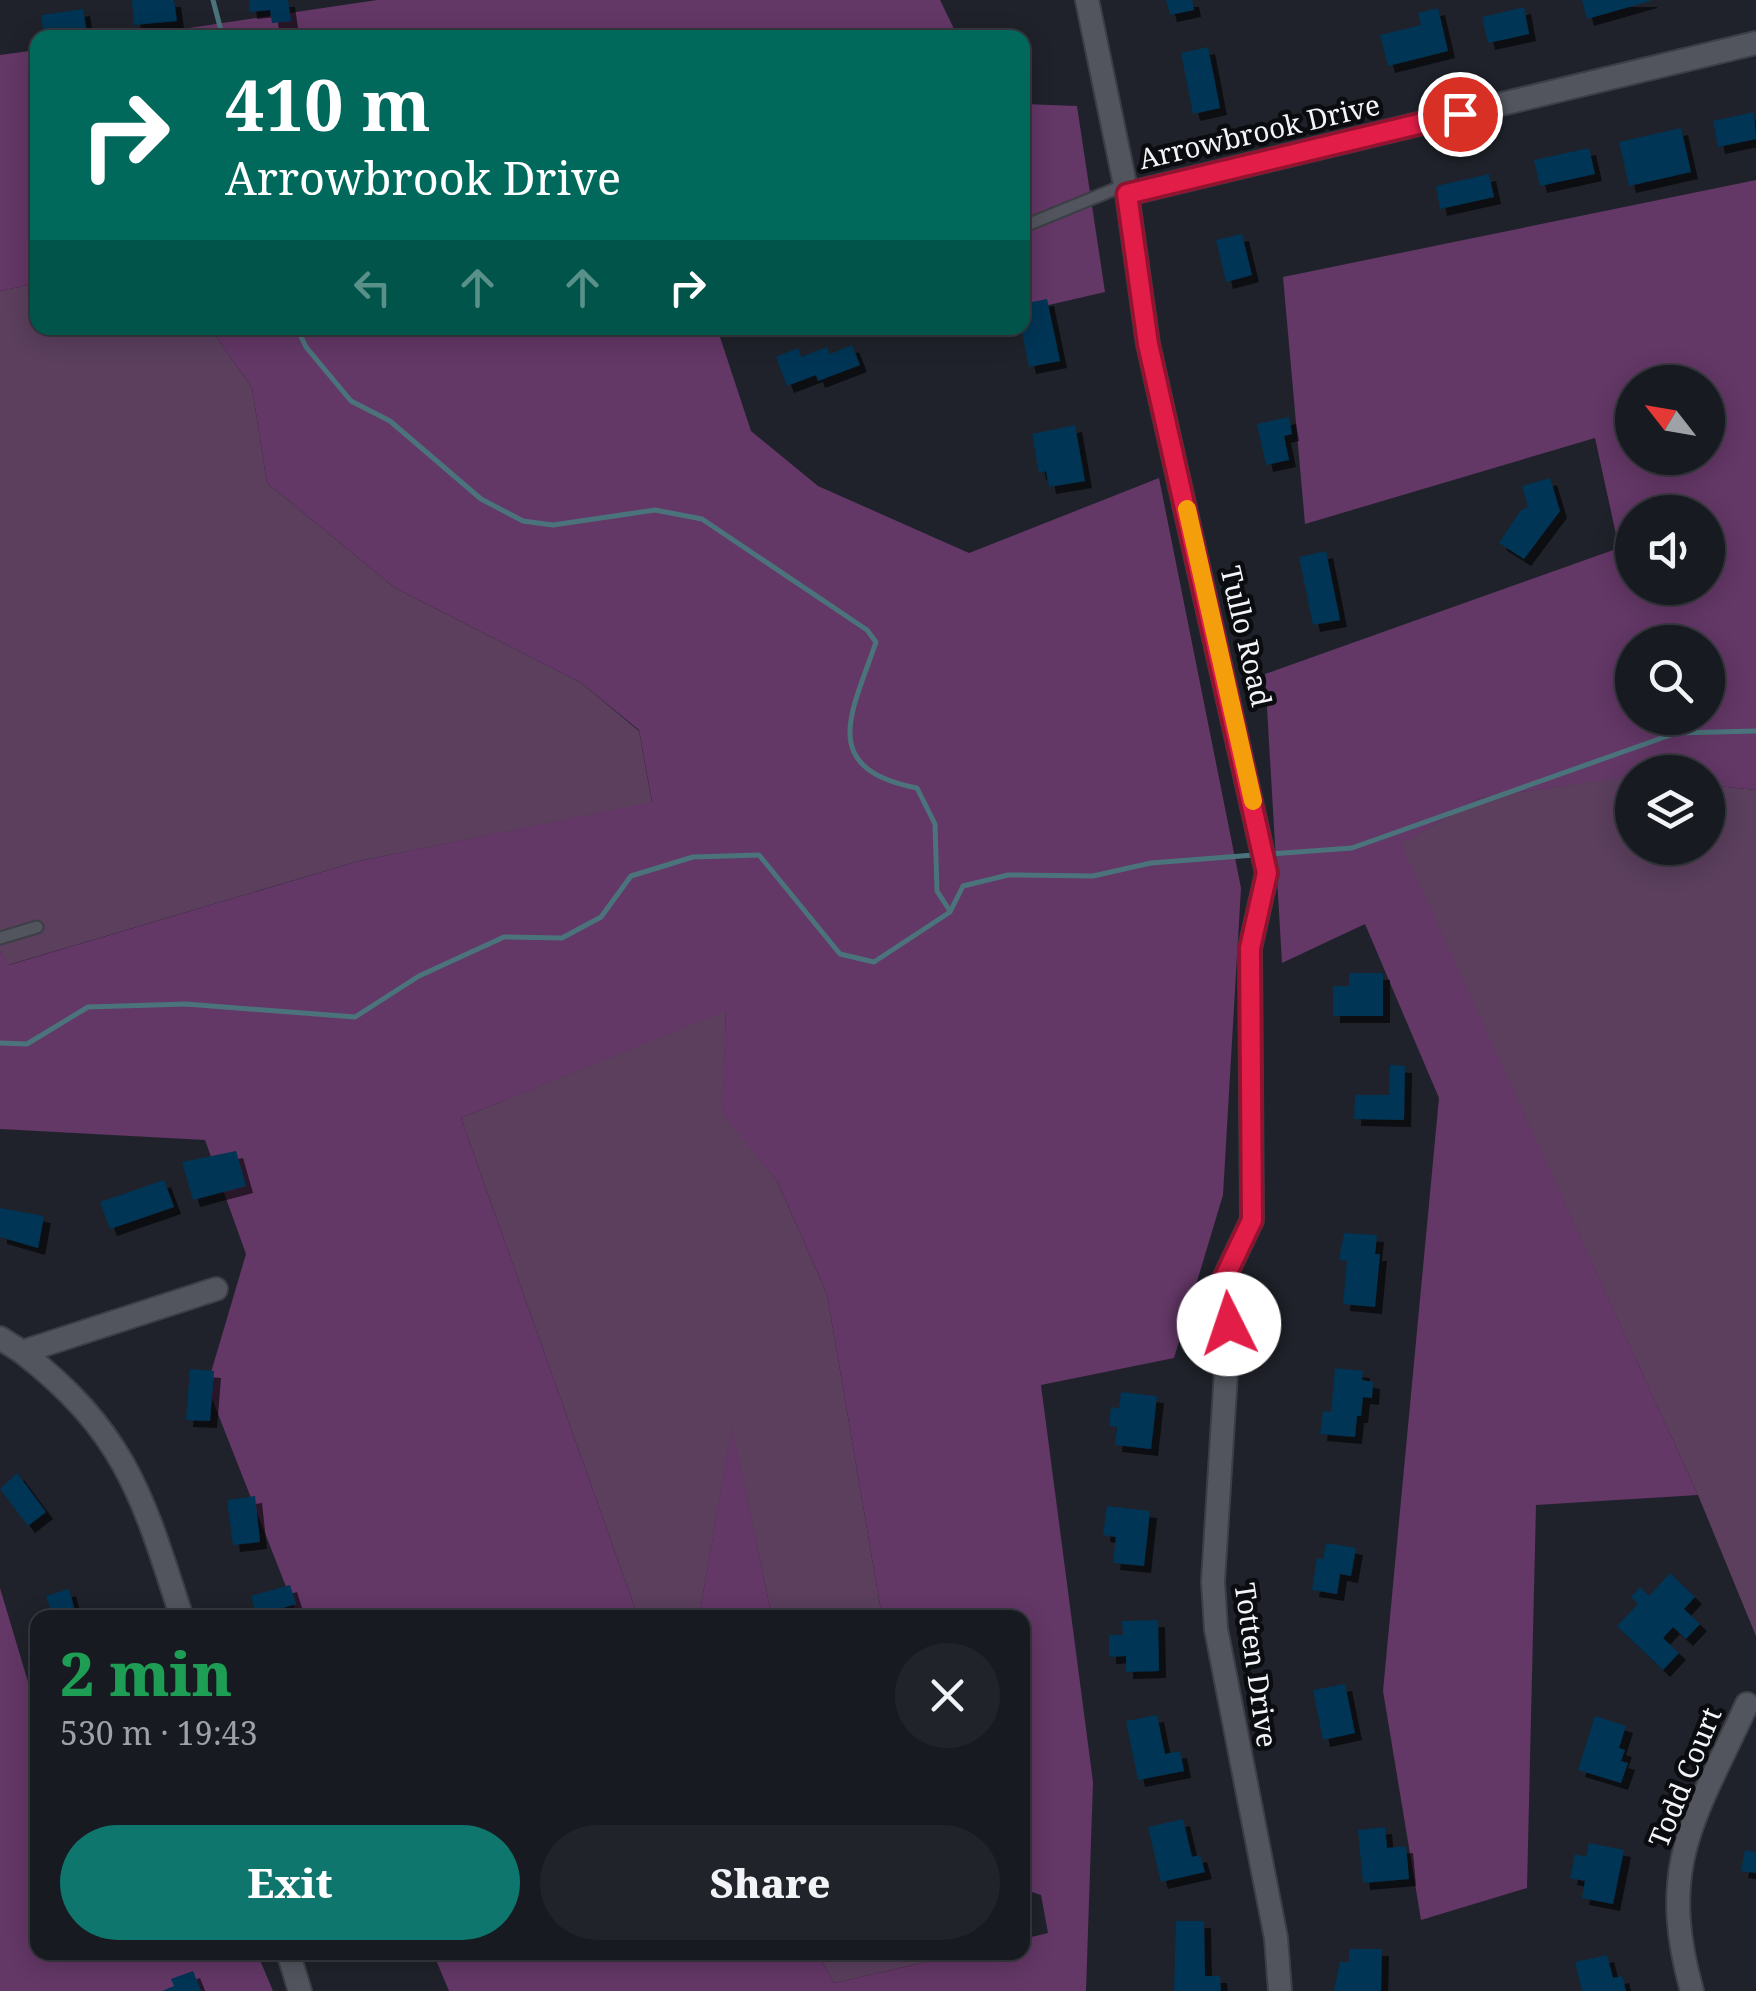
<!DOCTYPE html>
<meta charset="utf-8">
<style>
body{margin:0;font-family:"Noto Serif",serif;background:#202329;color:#f1f3f6;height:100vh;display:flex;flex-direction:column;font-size:38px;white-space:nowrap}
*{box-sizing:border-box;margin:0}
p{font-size:32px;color:#9ea1a5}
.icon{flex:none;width:55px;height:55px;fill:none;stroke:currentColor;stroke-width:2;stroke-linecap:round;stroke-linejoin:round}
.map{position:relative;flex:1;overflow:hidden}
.side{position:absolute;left:30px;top:1610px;width:1000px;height:350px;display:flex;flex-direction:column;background:#171a20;border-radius:20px;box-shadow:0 5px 25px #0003,0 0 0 2px #36383e}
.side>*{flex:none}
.hud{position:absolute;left:30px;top:30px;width:1000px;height:305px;border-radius:20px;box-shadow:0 5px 25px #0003,0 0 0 2px #36383e;background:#00695c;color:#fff;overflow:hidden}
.needle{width:65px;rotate:301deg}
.tools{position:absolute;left:1615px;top:365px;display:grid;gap:20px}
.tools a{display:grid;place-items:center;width:110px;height:110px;border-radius:50%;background:#171a20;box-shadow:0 5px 25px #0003,0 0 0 2px #36383e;font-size:50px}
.pin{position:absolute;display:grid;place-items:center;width:85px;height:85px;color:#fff;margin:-42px;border:5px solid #fff;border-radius:50%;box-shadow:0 2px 10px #0007}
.me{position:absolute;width:110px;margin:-55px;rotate:356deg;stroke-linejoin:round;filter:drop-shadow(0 0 8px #0008)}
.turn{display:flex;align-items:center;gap:35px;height:210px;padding:0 30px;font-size:45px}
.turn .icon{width:130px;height:130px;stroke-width:2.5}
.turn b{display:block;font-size:70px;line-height:85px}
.lanes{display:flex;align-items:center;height:95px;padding:0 30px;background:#0003;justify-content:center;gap:50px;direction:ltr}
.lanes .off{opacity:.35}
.round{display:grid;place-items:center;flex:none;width:105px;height:105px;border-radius:52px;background:#202329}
.head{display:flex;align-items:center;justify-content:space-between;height:170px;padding:0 30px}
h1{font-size:60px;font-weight:800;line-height:75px;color:#1e9e55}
.cta{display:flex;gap:20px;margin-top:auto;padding:20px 30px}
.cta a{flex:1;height:115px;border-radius:60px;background:#0f766e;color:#fff;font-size:40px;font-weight:800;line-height:115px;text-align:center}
.cta a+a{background:#202329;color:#f1f3f6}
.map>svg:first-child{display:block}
.green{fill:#5b3f5d}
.forest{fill:#633766;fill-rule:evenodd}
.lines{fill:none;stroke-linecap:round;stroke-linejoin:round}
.stream{stroke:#4b737c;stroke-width:5}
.building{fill:#013454;filter:url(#shadow)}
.service-casing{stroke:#3c3f45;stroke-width:15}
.minor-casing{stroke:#3c3f45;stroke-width:26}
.service{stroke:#52555e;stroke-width:11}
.minor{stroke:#52555e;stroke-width:22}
.route-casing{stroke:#92132f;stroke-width:25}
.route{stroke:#e11d48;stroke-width:18}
.slow{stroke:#f59e0b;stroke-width:18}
.labels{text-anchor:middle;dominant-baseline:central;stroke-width:9;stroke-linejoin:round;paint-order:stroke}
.street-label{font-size:28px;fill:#f2f4f9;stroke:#0a0c0f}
</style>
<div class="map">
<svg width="1756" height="1991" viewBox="0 0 1756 1991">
<defs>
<filter id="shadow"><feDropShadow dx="7" dy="7" stdDeviation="0" flood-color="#0009"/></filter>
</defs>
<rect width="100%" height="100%" fill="#1f222a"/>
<g class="green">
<polygon points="37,283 38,328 210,328 252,388 267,483 395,588 580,682 639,731 652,803 359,861 8,965 0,951 0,291"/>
<polygon points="1627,776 1632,776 1632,848 1708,848 1708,785 1756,790 1756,1636 1698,1495 1400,844 1480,798"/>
<polygon points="726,1010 723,1113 777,1181 827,1294 882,1617 772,1617 732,1429 699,1617 638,1617 461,1118"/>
<polygon points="817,1953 966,1953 834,1983"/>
</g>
<g class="forest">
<polygon points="377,0 940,0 958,37 122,38"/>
<polygon points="37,50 37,283 0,291 0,55"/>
<polygon points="1023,104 1077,106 1105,292 1023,311"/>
<path d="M1756 180V790L1708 785V772H1632V776L1480 798 1401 844 1698 1495 1536 1505 1527 1888 1421 1920 1383 1691 1439 1098 1365 924 1282 963 1265 674 1619 548 1595 438 1305 524 1283 277ZM1632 382H1708V458H1632ZM1632 512H1708V588H1632ZM1632 642H1708V718H1632Z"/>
<polygon points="210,328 717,328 751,431 818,486 969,553 1159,478 1241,888 1223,1195 1174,1358 1041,1385 1093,1782 1086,1991 449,1991 433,1953 817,1953 834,1983 966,1953 1022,1952 1023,1939 1048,1933 1041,1895 1023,1889 1022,1618 882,1617 827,1294 777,1181 722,1114 726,1011 461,1118 638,1617 298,1617 207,1386 246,1254 205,1140 0,1129 0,951 9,965 359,861 652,802 639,730 580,682 395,588 267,483 252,388"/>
<polygon points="732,1426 772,1617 699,1617"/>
<polygon points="0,1588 37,1712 38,1952 257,1953 273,1991 0,1991"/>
</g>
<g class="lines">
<g class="stream">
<polyline points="213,0 223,38"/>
<path d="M297 328 306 347 351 401 390 421 481 499 523 521 553 525 655 510 702 519 867 630 876 642C852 713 817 768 917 788L935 824 937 891 950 911"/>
<polyline points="1270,854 1352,848 1676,733 1756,731"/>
<polyline points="0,1043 27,1044 88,1007 186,1004 355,1017 419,976 504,937 562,938 601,917 631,876 693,857 759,855 840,954 874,962 950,912 963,886 1008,875 1093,876 1151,863 1254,855"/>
</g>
</g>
<g class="building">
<polygon points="132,0 174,0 177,21 134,25"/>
<polygon points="249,0 288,0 291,21 272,23 270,10 250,12"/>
<polygon points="1166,0 1192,0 1194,10 1170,15"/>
<polygon points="1582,0 1650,0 1650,1 1587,19"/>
<polygon points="1524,7 1529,34 1488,43 1482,17"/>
<polygon points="1438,8 1448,51 1388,66 1380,35 1421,25 1418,13"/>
<polygon points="83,9 87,33 44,38 41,15"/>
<polygon points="1208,47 1220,108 1193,114 1181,53"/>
<polygon points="1754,112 1756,139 1718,147 1713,121"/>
<polygon points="1681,128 1691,172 1629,186 1619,142"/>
<polygon points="1589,148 1595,174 1540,186 1534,160"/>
<polygon points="1489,174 1494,197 1440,209 1436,186"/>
<polygon points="1242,234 1252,275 1226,282 1216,240"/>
<polygon points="1047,299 1060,361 1029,367 1021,328 1022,304"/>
<polygon points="852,345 860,365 818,381 816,375 787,386 776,357 798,348 801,357 827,347 830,354"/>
<polygon points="1289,417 1292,434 1284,436 1289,460 1266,465 1257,424"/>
<polygon points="1075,425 1085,481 1049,487 1046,471 1039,473 1032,434"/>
<polygon points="1550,478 1560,511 1524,559 1499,543 1521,510 1528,507 1522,486"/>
<polygon points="1326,551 1340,620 1313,625 1299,557"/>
<polygon points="1349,973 1383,973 1383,1016 1333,1016 1333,986 1349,986"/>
<polygon points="1390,1065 1405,1066 1404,1120 1354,1119 1355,1095 1389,1095"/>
<polygon points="236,1151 246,1186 193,1200 182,1162"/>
<polygon points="164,1180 174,1207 110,1229 100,1202"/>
<polygon points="0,1208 44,1216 38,1248 0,1237"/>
<polygon points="1344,1233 1377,1235 1375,1254 1380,1254 1375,1307 1343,1304 1347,1261 1339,1260"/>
<polygon points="1335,1368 1363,1371 1362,1380 1373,1382 1372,1398 1363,1397 1361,1416 1357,1416 1355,1437 1320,1434 1323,1411 1331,1412"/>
<polygon points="190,1369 214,1371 210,1421 186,1420"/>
<polygon points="1121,1392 1157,1396 1151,1449 1115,1445 1117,1427 1109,1426 1111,1407 1119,1408"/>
<polygon points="17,1473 46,1512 28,1526 0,1489"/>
<polygon points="255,1496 260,1542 233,1545 227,1500"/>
<polygon points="1107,1506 1150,1511 1144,1566 1113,1563 1116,1537 1103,1535"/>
<polygon points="1326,1543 1356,1548 1351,1576 1340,1574 1337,1594 1312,1590 1317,1558 1323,1559"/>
<polygon points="1670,1573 1695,1597 1684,1609 1700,1624 1686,1639 1673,1627 1663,1638 1679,1653 1663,1670 1617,1626 1638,1604 1631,1597 1640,1587 1649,1596"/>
<polygon points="290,1585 296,1604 283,1608 286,1618 257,1618 251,1596"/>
<polygon points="69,1589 77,1618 53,1618 46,1596"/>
<polygon points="1158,1620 1159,1671 1126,1672 1126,1656 1109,1657 1109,1635 1123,1635 1122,1621"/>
<polygon points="1345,1684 1355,1733 1323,1740 1313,1690"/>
<polygon points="1157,1715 1165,1754 1180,1751 1184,1771 1138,1780 1126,1721"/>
<polygon points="1595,1716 1626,1726 1619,1748 1625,1750 1621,1761 1628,1763 1621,1783 1578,1770"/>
<polygon points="1183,1819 1192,1857 1200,1855 1205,1872 1161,1882 1148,1827"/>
<polygon points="1385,1827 1387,1848 1406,1846 1409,1879 1363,1883 1358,1830"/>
<polygon points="1589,1843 1624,1850 1613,1904 1582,1898 1585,1881 1570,1878 1575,1854 1586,1857"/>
<polygon points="1745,1850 1756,1852 1756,1873 1741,1871"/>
<polygon points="1176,1921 1204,1921 1205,1976 1220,1976 1221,1991 1174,1991"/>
<polygon points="1349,1949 1382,1949 1381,1991 1334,1991 1340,1962 1349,1962"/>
<polygon points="1607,1955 1613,1978 1622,1976 1626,1991 1582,1991 1575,1962"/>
<polygon points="193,1971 201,1991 162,1991 174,1986 171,1979"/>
</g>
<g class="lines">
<defs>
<g id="service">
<polyline points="1022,227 1125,185"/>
<polyline points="0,938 37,927"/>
</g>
<g id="minor">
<polyline points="1087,0 1127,194 1148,344 1267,873 1250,948 1252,1220 1221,1285 1229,1324 1213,1582 1216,1629 1276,1938 1280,1991"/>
<polyline points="1127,194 1756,43"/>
<polyline points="0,1338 22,1352 216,1289"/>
<path d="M22 1352C126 1433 143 1497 182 1618"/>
<polyline points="288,1952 300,1991"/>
<path d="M1692 1991C1656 1863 1696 1816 1747 1704"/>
</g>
</defs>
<use href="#service" class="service-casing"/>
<use href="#minor" class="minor-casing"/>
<use href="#service" class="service"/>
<use href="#minor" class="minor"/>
</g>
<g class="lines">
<defs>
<polyline id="route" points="1229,1324 1221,1285 1252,1220 1250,948 1267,873 1148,344 1127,194 1460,114"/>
</defs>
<use href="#route" class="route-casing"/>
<use href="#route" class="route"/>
<polyline class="slow" points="1187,509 1253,801"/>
</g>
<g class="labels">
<g class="street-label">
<text transform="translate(1259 131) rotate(-13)">Arrowbrook Drive</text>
<text transform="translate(1247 636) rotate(77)">Tullo Road</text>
<text transform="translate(1257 1665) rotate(82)">Totten Drive</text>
<text transform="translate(1684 1777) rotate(-68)">Todd Court</text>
</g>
</g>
</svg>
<div class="tools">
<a><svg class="needle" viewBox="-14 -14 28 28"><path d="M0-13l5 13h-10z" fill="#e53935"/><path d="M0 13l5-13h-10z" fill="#9ea1a5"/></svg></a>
<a><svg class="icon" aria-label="sound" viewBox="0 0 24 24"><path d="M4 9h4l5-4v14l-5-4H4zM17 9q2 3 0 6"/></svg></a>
<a><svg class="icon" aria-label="search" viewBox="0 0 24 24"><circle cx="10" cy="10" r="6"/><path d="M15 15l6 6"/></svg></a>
<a><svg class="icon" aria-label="layers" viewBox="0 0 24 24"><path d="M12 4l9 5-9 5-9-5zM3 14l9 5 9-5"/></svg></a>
</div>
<div class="pin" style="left:1460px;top:114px;background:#d93025"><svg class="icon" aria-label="arrive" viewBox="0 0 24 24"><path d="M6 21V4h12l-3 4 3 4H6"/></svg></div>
<svg class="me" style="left:1229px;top:1324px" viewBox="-20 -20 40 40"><circle r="19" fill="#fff"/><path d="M0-13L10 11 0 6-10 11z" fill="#e11d48"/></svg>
<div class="hud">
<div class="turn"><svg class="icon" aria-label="right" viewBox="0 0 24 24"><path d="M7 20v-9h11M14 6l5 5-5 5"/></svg><div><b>410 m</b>Arrowbrook Drive</div></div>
<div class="lanes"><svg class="icon off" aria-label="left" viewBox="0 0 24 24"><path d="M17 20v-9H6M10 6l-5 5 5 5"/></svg><svg class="icon off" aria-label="ahead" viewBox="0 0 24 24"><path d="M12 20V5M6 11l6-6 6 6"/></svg><svg class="icon off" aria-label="ahead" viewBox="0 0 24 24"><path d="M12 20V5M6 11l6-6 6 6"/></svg><svg class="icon" aria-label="right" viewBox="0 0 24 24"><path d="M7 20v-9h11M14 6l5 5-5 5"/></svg></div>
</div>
<section class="side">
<div class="head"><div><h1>2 min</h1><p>530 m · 19:43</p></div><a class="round"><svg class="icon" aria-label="close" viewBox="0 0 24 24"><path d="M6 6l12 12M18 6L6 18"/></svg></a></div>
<div class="cta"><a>Exit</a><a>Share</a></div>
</section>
</div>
